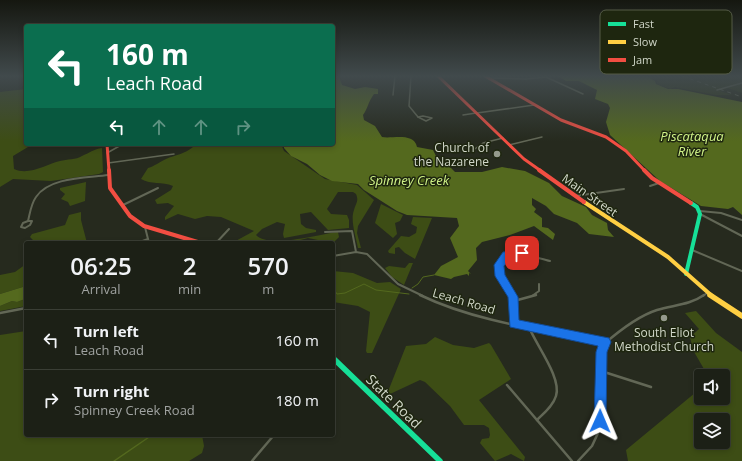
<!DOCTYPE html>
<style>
body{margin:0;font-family:"Open Sans",sans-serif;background:#292d23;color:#f1f3f6;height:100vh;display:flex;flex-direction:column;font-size:15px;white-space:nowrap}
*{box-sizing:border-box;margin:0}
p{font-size:13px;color:#a0a3a1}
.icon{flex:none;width:22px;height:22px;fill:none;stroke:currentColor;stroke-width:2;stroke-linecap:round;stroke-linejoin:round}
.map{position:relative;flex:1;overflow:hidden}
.panel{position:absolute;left:24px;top:241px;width:311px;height:196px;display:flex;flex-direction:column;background:#1c2016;border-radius:4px;box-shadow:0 2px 6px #0003,0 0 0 1px #3a3e35}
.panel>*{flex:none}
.hud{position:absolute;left:24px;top:24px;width:311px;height:122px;border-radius:4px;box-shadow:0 2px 6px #0003,0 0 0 1px #3a3e35;background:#0b6e4f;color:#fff;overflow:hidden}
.fabs{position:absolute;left:694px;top:369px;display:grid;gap:8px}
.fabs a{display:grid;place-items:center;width:36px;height:36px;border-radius:4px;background:#1c2016;box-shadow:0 2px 6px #0003,0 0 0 1px #3a3e35;font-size:20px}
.pin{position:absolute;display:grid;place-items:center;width:34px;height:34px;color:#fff;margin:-17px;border-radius:8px;box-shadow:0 2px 6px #0006}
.me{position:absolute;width:44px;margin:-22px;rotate:1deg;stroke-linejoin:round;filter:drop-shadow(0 0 3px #0008)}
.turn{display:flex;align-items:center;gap:14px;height:84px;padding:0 16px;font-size:18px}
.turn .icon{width:52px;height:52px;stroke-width:2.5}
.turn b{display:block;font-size:28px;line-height:34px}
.lanes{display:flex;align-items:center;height:38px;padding:0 16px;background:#0003;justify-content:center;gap:20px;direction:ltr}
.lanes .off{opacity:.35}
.eta{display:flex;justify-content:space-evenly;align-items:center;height:68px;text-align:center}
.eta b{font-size:24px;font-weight:600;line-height:28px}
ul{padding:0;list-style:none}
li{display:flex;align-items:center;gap:12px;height:60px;padding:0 16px;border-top:1px solid #3a3e35}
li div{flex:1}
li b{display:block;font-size:15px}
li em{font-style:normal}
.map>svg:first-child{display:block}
.built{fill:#2f381c}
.green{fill:#3d4d15;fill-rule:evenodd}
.water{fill:#54691e}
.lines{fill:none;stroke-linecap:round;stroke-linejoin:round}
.stream-far1{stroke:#54691e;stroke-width:1}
.stream{stroke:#54691e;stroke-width:1.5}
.street-far2{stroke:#626756;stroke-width:1.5}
.street-far1{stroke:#626756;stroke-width:2}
.street{stroke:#626756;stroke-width:2.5}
.fast-far1{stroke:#16e098;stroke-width:4}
.fast{stroke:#16e098;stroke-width:5.5}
.slow-far1{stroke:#ffcf43;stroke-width:4}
.slow{stroke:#ffcf43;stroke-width:5.5}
.jam-far1{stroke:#f24e42;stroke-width:3}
.jam{stroke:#f24e42;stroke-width:4}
.rail{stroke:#626659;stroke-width:1;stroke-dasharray:4 4;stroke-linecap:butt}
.route{fill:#1a73e8;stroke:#114b97}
.poi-dot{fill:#959a8d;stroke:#1e260f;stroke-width:1.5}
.labels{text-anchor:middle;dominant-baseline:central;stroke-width:3;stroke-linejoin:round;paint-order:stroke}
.poi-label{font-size:12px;fill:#d1d7c9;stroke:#1e260f;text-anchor:end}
.street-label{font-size:12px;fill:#d1d7c9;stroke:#1e260f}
.water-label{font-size:13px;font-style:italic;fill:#cff287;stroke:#1e260f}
.near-street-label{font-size:14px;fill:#d1d7c9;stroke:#1e260f}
.key{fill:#1e260f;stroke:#545b47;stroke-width:1}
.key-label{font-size:11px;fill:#d1d7c9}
</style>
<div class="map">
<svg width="742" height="461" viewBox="0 0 742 461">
<rect width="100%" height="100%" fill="#262a1e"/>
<polygon class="built" points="647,76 742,76 742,93 728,88 720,91 732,95 715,95 675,87 670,89 657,84 656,80"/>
<g class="green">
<path d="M26 89V144H33L13 156 14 169C29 176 47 164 60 161 67 159 76 160 82 156 89 153 94 149 102 148L103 172 99 174 51 181 13 179 0 187V92Z"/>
<path d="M177 144H281L284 151 325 179 357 185 374 200 358 226 357 233 361 248H358C356 237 350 220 354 210 356 203 359 201 356 194L353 192H338L327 209 331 214 347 215 349 220V228L328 230 311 212 300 214 301 224 306 228 316 230V232L284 238 283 234 285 224 277 222 262 229 256 235C269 249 319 234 338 232L339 237 333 243 308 238 289 243H232L254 231 221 217 207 216 195 219 178 214 165 220V217L174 206 168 203 157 204 155 200 171 190 173 186C162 181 151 185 141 179L148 168C155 166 159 162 166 159 175 155 185 154 193 147Z"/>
<polygon points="86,182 85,201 70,206 68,202 61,199 65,194 60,190 60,188"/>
<polygon points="381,204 403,215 400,221 395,223 397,234 393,238 375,223"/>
<polygon points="81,212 81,220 87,243 36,243 30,237 32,234 65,225 69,215"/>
<polygon points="413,217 432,218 415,259 405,253 399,247 395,248 395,254 389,253 388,251 401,236 409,237 416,233 417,227 411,224"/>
<polygon points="409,263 413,263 404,285 392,277 385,268 389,266 405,268"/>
<polygon points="26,264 26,286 0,294 0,275 15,272"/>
<polygon points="333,271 353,273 377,283 390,282 401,289 372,353 367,353 366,351 370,312 358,306 333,302"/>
<polygon points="25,299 26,306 0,311 0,306 12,301 17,302"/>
<path d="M696 311 716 333 742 352V461H628L626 450 701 388V398H723V376H708L693 350 690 337 699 329 685 313ZM701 420H723V442H701Z"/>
<polygon points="26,331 26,435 202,435 204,446 202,453 189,461 0,461 0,335"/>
<polygon points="435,337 453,345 474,348 489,343 491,345 511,379 479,400 525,457 524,461 511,454 495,461 480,443 482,439 489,438 490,435 489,428 484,425 464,425 450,406 425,382 420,380 390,394 387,394 406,346 426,344"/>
</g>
<g class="water">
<path d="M333 76H339L342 85 355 89 365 87 378 89V94H374C368 102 368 108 363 115L364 120 375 126 382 137C392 139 414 132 417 147L433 150 438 160 447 164 455 172H482L502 167 525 171 549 183 562 196 586 207 592 215 607 223 608 230 614 237 589 234 577 223 554 214 546 206 532 198V205L536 209 534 212 542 218V227L548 228 555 234 553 240 534 226 510 235 482 242 476 248 477 260 468 271 471 274 469 273V276L467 274 454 277 451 279 434 275 441 266 458 257 450 238 459 226 457 218 407 215 397 211 364 190 358 184 332 181 320 175 307 164 291 156 284 148V144H333Z"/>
<polygon points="558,76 647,76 655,81 656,84 668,89 678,89 742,102 742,215 733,207 728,209 701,206 660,181 610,135 606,122 610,108 608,104 595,99 597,90 579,81 566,81"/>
<polygon points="26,286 26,301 25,299 17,302 12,301 0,306 0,294"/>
</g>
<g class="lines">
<g class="stream-far1">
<polyline points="333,288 337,294 345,293 364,284 376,290 409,294"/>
<polyline points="412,288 418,284 423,277 434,275"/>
</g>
<polyline class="stream" points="114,461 152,435"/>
<g class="street-far2">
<polyline points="411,76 409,106 418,117"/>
<polyline points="489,78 526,79 546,77 583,94"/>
<polyline points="717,90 742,83"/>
<polyline points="393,95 395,76"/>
<polyline points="477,113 534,105"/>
<polyline points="463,115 476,113"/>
<polygon points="423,116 432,118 426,121 418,117"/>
<polyline points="509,145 542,137"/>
<polyline points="472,151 483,143 503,138"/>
<polyline points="107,153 123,144"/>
<polyline points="108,163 174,154"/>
</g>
<g class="street-far1">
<polyline points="650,186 659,183"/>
<polyline points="575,196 624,189"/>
<polyline points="123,205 158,188"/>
<polyline points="700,211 721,213 742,220"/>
<polyline points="700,214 742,236"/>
<polygon points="28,221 32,221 30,225 25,228 21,227 23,223"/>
<path d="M28 221C30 213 31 204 36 197 49 177 86 178 108 175"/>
<polyline points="145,227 149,243"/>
<polyline points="325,232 352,231 356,252"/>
<polyline points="137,243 148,239"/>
<polyline points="216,243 229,229"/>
<polyline points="692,250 742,271"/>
<polyline points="333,256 356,252 367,254 398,284 423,296"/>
<path d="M512 296 498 269C505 244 532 257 550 261"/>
<polyline points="532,296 539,291 539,284"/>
<polyline points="703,296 707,293"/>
</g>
<g class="street">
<path d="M420 295C476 322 544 330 605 342"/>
<polyline points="512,295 514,323"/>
<polyline points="514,301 536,295"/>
<polyline points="0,313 26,308"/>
<path d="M529 327C536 345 562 378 556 396 553 406 544 413 537 420"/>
<polyline points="601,371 651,387"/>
<polyline points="507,385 572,461"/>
<polyline points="252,461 274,435"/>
<path d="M578 461 592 446 598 433 604 344C619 331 638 316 657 310 673 305 690 305 704 295"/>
</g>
<polyline class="fast-far1" points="686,274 700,214 697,207 691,203"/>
<polyline class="fast" points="333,358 440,461"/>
<polyline class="slow-far1" points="584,202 668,257 712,296"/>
<polyline class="slow" points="710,295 742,316"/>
<g class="jam-far1">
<polyline points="438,76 524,159 541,171"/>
<polyline points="485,76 561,120 606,137 626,151 645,171"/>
<polyline points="107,144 109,171"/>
</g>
<g class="jam">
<polyline points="109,170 110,188 130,216 144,226 201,243"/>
<polyline points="539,170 584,202"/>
<polyline points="644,170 652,178 691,203"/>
</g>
<polyline class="rail" points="682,76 742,97"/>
</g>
<linearGradient id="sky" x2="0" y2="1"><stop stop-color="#151710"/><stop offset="0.54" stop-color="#414a4c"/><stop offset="1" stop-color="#414a4c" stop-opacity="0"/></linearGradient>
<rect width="742" height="141" fill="url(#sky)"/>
<polygon class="route" points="522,250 527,253 526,256 510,259 504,266 505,275 518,297 519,320 609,338 611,342 607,352 606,421 605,425 600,427 595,425 594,421 596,352 598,346 510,327 508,297 495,276 494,265 503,252"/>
<g class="poi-dot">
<circle cx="497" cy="154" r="4"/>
<circle cx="664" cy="318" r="4"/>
</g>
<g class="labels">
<g class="poi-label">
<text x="489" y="147">Church of<tspan x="489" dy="14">the Nazarene</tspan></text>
<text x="664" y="332" text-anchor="middle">South Eliot<tspan x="664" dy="14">Methodist Church</tspan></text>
</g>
<g class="street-label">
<text transform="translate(590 195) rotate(35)">Main Street</text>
<text transform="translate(464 301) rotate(16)">Leach Road</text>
</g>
<g class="water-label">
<text x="692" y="136">Piscataqua<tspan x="692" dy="15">River</tspan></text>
<text x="409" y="180">Spinney Creek</text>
</g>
<g class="near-street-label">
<text transform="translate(394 401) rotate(44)">State Road</text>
</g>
</g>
<rect x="600" y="10" width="132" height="64" rx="6" class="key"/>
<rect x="608" y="22" width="18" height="4" fill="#16e098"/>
<rect x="608" y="40" width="18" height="4" fill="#ffcf43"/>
<rect x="608" y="58" width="18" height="4" fill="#f24e42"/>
<g class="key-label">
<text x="633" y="28">Fast</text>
<text x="633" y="46">Slow</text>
<text x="633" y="64">Jam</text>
</g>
</svg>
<div class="fabs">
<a><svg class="icon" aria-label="sound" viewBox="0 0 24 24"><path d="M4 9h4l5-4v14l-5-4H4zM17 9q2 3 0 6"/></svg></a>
<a><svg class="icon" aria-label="layers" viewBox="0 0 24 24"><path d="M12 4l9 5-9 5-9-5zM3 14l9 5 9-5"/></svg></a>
</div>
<div class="pin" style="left:522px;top:253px;background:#d93025"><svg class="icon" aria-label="arrive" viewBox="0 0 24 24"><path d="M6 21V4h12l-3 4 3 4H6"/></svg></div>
<svg class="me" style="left:600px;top:421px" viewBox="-20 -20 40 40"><path d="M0-17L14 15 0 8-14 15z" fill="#1a73e8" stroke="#fff" stroke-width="4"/></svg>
<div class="hud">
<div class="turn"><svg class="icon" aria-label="left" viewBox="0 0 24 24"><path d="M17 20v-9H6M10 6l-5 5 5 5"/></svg><div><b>160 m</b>Leach Road</div></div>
<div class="lanes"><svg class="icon" aria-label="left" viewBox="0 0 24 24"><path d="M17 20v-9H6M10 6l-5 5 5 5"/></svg><svg class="icon off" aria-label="ahead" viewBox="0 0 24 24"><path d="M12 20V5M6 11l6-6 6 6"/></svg><svg class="icon off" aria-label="ahead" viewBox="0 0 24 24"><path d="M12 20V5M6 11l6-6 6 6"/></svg><svg class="icon off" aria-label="right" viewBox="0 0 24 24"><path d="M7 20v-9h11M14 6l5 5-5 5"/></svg></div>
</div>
<section class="panel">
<div class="eta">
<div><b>06:25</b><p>Arrival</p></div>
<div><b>2</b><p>min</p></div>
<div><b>570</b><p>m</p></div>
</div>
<ul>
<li><svg class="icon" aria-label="left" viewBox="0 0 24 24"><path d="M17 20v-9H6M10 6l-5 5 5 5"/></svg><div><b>Turn left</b><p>Leach Road</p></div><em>160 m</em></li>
<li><svg class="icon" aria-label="right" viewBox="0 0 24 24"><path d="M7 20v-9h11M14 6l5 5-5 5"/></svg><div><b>Turn right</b><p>Spinney Creek Road</p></div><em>180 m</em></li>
</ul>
</section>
</div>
